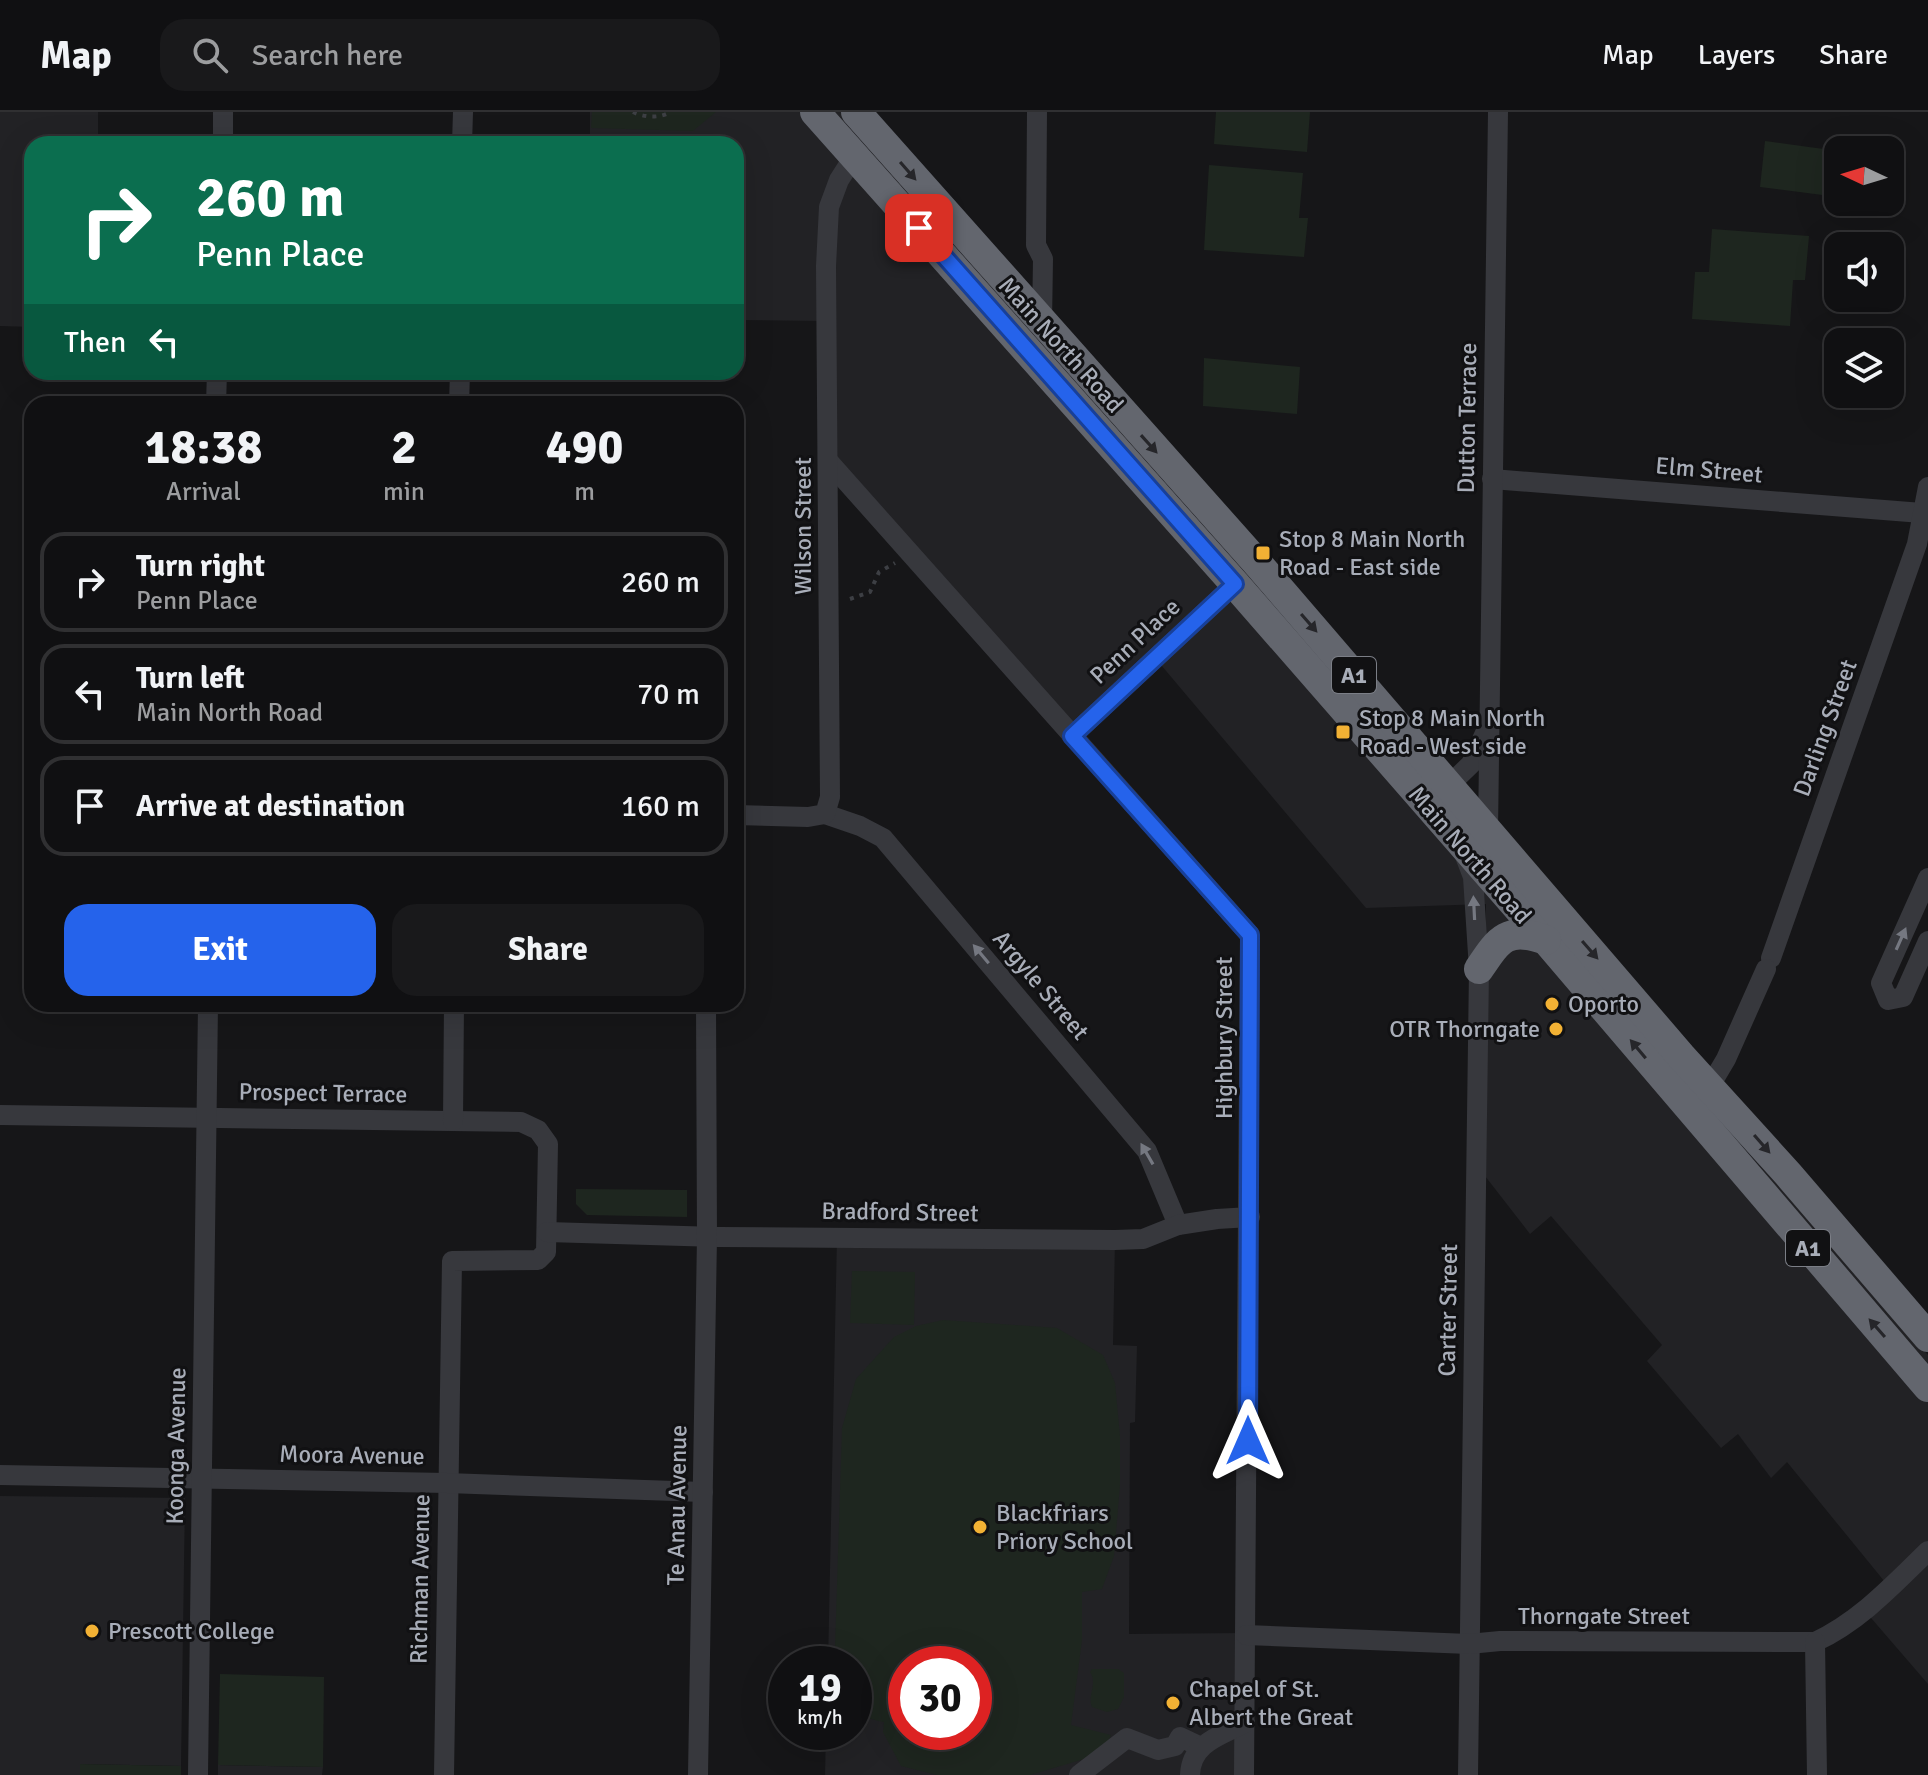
<!DOCTYPE html>
<style>
body{margin:0;font-family:Signika,sans-serif;background:#19191b;color:#f1f3f6;height:100vh;display:flex;flex-direction:column;font-size:30px;white-space:nowrap}
*{box-sizing:border-box;margin:0}
p{font-size:26px;color:#9c9d9f}
.icon{flex:none;width:44px;height:44px;fill:none;stroke:currentColor;stroke-width:2;stroke-linecap:round;stroke-linejoin:round}
.map{position:relative;flex:1;overflow:hidden}
.panel{position:absolute;left:24px;top:284px;width:720px;height:616px;display:flex;flex-direction:column;background:#101012;border-radius:24px;box-shadow:0 8px 32px #0002,0 0 0 2px #303032}
.panel>*{flex:none}
.guide{position:absolute;left:24px;top:24px;width:720px;height:244px;border-radius:24px;box-shadow:0 8px 32px #0002,0 0 0 2px #303032;background:#0b6e4f;color:#fff;overflow:hidden}
.needle{width:52px;rotate:274deg}
.controls{position:absolute;left:1824px;top:24px;display:grid;gap:16px}
.controls a{display:grid;place-items:center;width:80px;height:80px;border-radius:16px;background:#101012;box-shadow:0 8px 32px #0002,0 0 0 2px #303032;font-size:40px}
.speed{position:absolute;left:768px;top:1534px;display:flex;gap:16px;font-size:40px;font-weight:700;text-align:center}
.speed>*{display:grid;place-content:center;width:104px;height:104px;border-radius:50%;background:#101012;box-shadow:0 8px 32px #0002,0 0 0 2px #303032;line-height:1}
.speed small{font-size:20px;font-weight:400}
.speed .limit{border:12px solid #d22;background:#fff;color:#111}
.pin{position:absolute;display:grid;place-items:center;width:68px;height:68px;color:#fff;margin:-34px;border-radius:16px;box-shadow:0 4px 12px #0006}
.me{position:absolute;width:88px;margin:-44px;rotate:0deg;stroke-linejoin:round;filter:drop-shadow(0 0 6px #0008)}
.turn{display:flex;align-items:center;gap:28px;height:168px;padding:0 40px;font-size:36px}
.turn .icon{width:104px;height:104px;stroke-width:2.5}
.turn b{display:block;font-size:56px;line-height:68px}
.then{display:flex;align-items:center;height:76px;padding:0 40px;background:#0003;gap:16px;font-size:30px}
.eta{display:flex;justify-content:space-evenly;align-items:center;height:136px;text-align:center}
.eta b{font-size:48px;font-weight:800;line-height:56px}
.action{display:flex;gap:16px;margin-top:auto;padding:16px 40px}
.action a{flex:1;height:92px;border-radius:24px;background:#2563eb;color:#fff;font-size:32px;font-weight:800;line-height:92px;text-align:center}
.action a+a{background:#19191b;color:#f1f3f6}
ul{padding:0;list-style:none}
li{display:flex;align-items:center;gap:24px;height:100px;margin:0 16px 12px;padding:0 24px;border:4px solid #303032;border-radius:24px}
li div{flex:1}
li b{display:block;font-size:30px}
li em{font-style:normal}
header{display:flex;align-items:center;gap:48px;box-sizing:border-box;height:112px;padding:0 40px;background:#101012;border-bottom:2px solid #303032}
header strong{font-size:38px}
nav{display:flex;gap:44px;margin-inline-start:auto;font-size:28px}
.search{width:560px;height:72px;background:#19191b;display:flex;align-items:center;gap:20px;box-sizing:border-box;padding:0 28px;border-radius:24px;color:#9c9d9f;font-size:30px}
.map>svg:first-child{display:block}
.built{fill:#222225;fill-rule:evenodd}
.green{fill:#1e261f;fill-rule:evenodd}
.lines{fill:none;stroke-linecap:round;stroke-linejoin:round}
.path{stroke:#3d3f44;stroke-width:4;stroke-dasharray:4 6;stroke-linecap:butt}
.minor{stroke:#37383d;stroke-width:20}
.highway{stroke:#63666e;stroke-width:30}
.oneway{fill:#26262a}
.oneway2{fill:#757881}
.route-casing{stroke:#184099;stroke-width:20}
.route{stroke:#2563eb;stroke-width:14}
.poi-dot{fill:#f2b134;stroke:#111113;stroke-width:3}
.labels{text-anchor:middle;dominant-baseline:central;stroke-width:6;stroke-linejoin:round;paint-order:stroke}
.shield{fill:#111113;stroke:#7b7e86;stroke-width:2}
.shield-label{font-size:22px;font-weight:bold;fill:#a8adb8}
.street-label{font-size:24px;fill:#a8adb8;stroke:#111113}
.poi-label{font-size:24px;fill:#a8adb8;stroke:#111113;text-anchor:start}
</style>
<header>
<strong>Map</strong>
<div class="search"><svg class="icon" aria-label="search" viewBox="0 0 24 24"><circle cx="10" cy="10" r="6"/><path d="M15 15l6 6"/></svg>Search here</div>
<nav><a>Map</a><a>Layers</a><a>Share</a></nav>
</header>
<div class="map">
<svg width="1928" height="1663" viewBox="0 0 1928 1663">
<rect width="100%" height="100%" fill="#161618"/>
<g class="built">
<polygon points="0,0 98,0 98,32 32,32 32,215 0,214"/>
<polygon points="590,0 850,0 1486,739 1928,1243 1928,1572 1865,1499 1889,1475 1787,1350 1771,1366 1738,1322 1721,1336 1647,1249 1662,1233 1551,1104 1530,1122 1485,1064 1486,792 1366,796 1156,547 1072,624 829,350 826,209 736,208 736,32 590,32"/>
<path d="M837 1125 1115 1128 1113 1233 1137 1234 1135 1310 1130 1311 1129 1522 1246 1521 1243 1663H825L826 1620H854V1552H828ZM906 1552H974V1620H906Z"/>
<polygon points="0,1384 185,1386 181,1654 80,1652 80,1663 0,1663"/>
<polygon points="218,1653 323,1655 322,1663 218,1663"/>
</g>
<g class="green">
<polygon points="592,0 716,0 693,19 591,16"/>
<polygon points="1216,0 1310,0 1307,40 1214,32"/>
<polygon points="1765,29 1838,39 1838,85 1760,75"/>
<polygon points="1209,53 1303,61 1299,106 1308,106 1304,145 1204,138"/>
<polygon points="1712,117 1809,124 1805,168 1793,168 1790,214 1692,207 1695,160 1709,160"/>
<polygon points="1204,246 1300,255 1297,302 1203,294"/>
<polygon points="576,1077 687,1078 687,1105 587,1103 576,1092"/>
<polygon points="852,1159 915,1160 914,1213 850,1211"/>
<path d="M943 1208 1057 1216 1103 1243 1115 1271 1120 1324V1373L1114 1444 1102 1477 1082 1480V1528L1071 1613 1111 1623 1105 1636 1091 1645 1030 1663H937L901 1654 883 1620 884 1610C846 1604 854 1584 854 1552H838L835 1536 842 1316 856 1267 894 1225 916 1214ZM906 1552H974V1620H906Z"/>
<path d="M1092 1557H1118L1124 1561V1585L1118 1597 1107 1600 1092 1595C1087 1583 1098 1572 1090 1560Z"/>
<polygon points="220,1562 324,1565 323,1655 218,1653"/>
<polygon points="80,1652 181,1654 181,1663 80,1663"/>
</g>
<g class="lines">
<g class="path">
<path d="M633 0C643 5 659 7 670 0"/>
<polyline points="850,487 870,480 879,460 895,451"/>
</g>
<g class="minor">
<polyline points="1037,0 1036,133 1043,147 1042,211"/>
<polyline points="223,32 223,0"/>
<polyline points="462,32 463,0"/>
<polyline points="216,292 217,260"/>
<polyline points="459,292 460,260"/>
<polyline points="829,350 1250,823 1244,1663"/>
<polyline points="1492,367 1922,401"/>
<polyline points="1072,624 1235,472"/>
<polyline points="1440,682 1471,652 1486,619"/>
<polyline points="825,702 860,714 883,726 1147,1039 1178,1113"/>
<polyline points="736,703 808,705 825,702 830,685 826,154 829,95 839,68 855,43"/>
<polyline points="1488,718 1498,0"/>
<polyline points="1465,744 1473,765 1479,857 1468,1663"/>
<polyline points="1928,766 1881,871 1888,888 1903,885 1928,829"/>
<polyline points="1771,846 1917,432 1928,375"/>
<polyline points="1710,974 1726,947 1766,857"/>
<polyline points="0,1003 521,1010 538,1018 548,1032 546,1140 538,1148 452,1149 444,1663"/>
<polyline points="453,1009 454,892"/>
<polyline points="547,1120 718,1125 1115,1128 1143,1127 1178,1113 1217,1107 1250,1105"/>
<polyline points="0,1363 447,1371 703,1380"/>
<path d="M1246 1523 1469 1532 1500 1529 1815 1530C1860 1509 1893 1473 1928 1439"/>
<polyline points="1815,1530 1817,1663"/>
<polyline points="198,1663 208,892"/>
<polyline points="698,1663 707,1125 706,892"/>
<polyline points="1079,1663 1127,1626 1158,1638 1175,1634 1180,1625 1199,1634"/>
<path d="M1190 1663C1191 1631 1220 1624 1245 1611"/>
</g>
<g class="highway">
<polyline points="815,0 1235,472 1546,828 1928,1275"/>
<polyline points="856,0 1258,452 1681,944 1788,1062 1928,1225"/>
<path d="M1479 857C1499 827 1507 814 1546 828"/>
</g>
</g>
<defs><path id="oneway-solid" d="M-6-.8H1V-3.2L6.5 0L1 3.2V.8H-6Z" transform="scale(2)"/></defs>
<g class="oneway">
<use href="#oneway-solid" transform="translate(908 59) rotate(49)"/>
<use href="#oneway-solid" transform="translate(1149 332) rotate(48)"/>
<use href="#oneway-solid" transform="translate(1309 511) rotate(49)"/>
<use href="#oneway-solid" transform="translate(1590 838) rotate(49)"/>
<use href="#oneway-solid" transform="translate(1638 937) rotate(-130)"/>
<use href="#oneway-solid" transform="translate(1762 1032) rotate(49)"/>
<use href="#oneway-solid" transform="translate(1877 1216) rotate(-131)"/>
</g>
<g class="oneway2">
<use href="#oneway-solid" transform="translate(1474 796) rotate(-93)"/>
<use href="#oneway-solid" transform="translate(1901 827) rotate(-66)"/>
<use href="#oneway-solid" transform="translate(981 842) rotate(-130)"/>
<use href="#oneway-solid" transform="translate(1147 1042) rotate(-120)"/>
</g>
<g class="lines">
<defs>
<polyline id="route" points="919,116 1235,472 1072,624 1250,823 1248,1329"/>
</defs>
<use href="#route" class="route-casing"/>
<use href="#route" class="route"/>
</g>
<g class="poi-dot">
<rect x="1255" y="433" width="16" height="16" rx="4"/>
<rect x="1335" y="612" width="16" height="16" rx="4"/>
<circle cx="1552" cy="892" r="8"/>
<circle cx="1556" cy="917" r="8"/>
<circle cx="980" cy="1415" r="8"/>
<circle cx="92" cy="1519" r="8"/>
<circle cx="1173" cy="1591" r="8"/>
</g>
<g class="labels">
<g class="shield">
<rect x="1332" y="545" width="44" height="36" rx="6"/>
<rect x="1786" y="1118" width="44" height="36" rx="6"/>
</g>
<g class="shield-label">
<text x="1354" y="563">A1</text>
<text x="1808" y="1136">A1</text>
</g>
<g class="street-label">
<text transform="translate(1061 233) rotate(48)">Main North Road</text>
<text transform="translate(1467 306) rotate(-89)">Dutton Terrace</text>
<text transform="translate(1709 358) rotate(5)">Elm Street</text>
<text transform="translate(803 414) rotate(-90)">Wilson Street</text>
<text transform="translate(1135 529) rotate(-43)">Penn Place</text>
<text transform="translate(1825 616) rotate(-70)">Darling Street</text>
<text transform="translate(1470 743) rotate(49)">Main North Road</text>
<text transform="translate(1041 873) rotate(50)">Argyle Street</text>
<text transform="translate(1224 926) rotate(-90)">Highbury Street</text>
<text transform="translate(323 981) rotate(1)">Prospect Terrace</text>
<text transform="translate(900 1100) rotate(1)">Bradford Street</text>
<text transform="translate(1448 1198) rotate(-89)">Carter Street</text>
<text transform="translate(176 1334) rotate(-89)">Koonga Avenue</text>
<text transform="translate(352 1343) rotate(1)">Moora Avenue</text>
<text transform="translate(677 1393) rotate(-89)">Te Anau Avenue</text>
<text transform="translate(420 1467) rotate(-89)">Richman Avenue</text>
<text x="1604" y="1504">Thorngate Street</text>
</g>
<g class="poi-label">
<text x="1279" y="427">Stop 8 Main North<tspan x="1279" dy="28">Road - East side</tspan></text>
<text x="1359" y="606">Stop 8 Main North<tspan x="1359" dy="28">Road - West side</tspan></text>
<text x="1568" y="892">Oporto</text>
<text x="1540" y="917" text-anchor="end">OTR Thorngate</text>
<text x="996" y="1401">Blackfriars<tspan x="996" dy="28">Priory School</tspan></text>
<text x="108" y="1519">Prescott College</text>
<text x="1189" y="1577">Chapel of St.<tspan x="1189" dy="28">Albert the Great</tspan></text>
</g>
</g>
</svg>
<div class="controls">
<a><svg class="needle" viewBox="-14 -14 28 28"><path d="M0-13l5 13h-10z" fill="#e53935"/><path d="M0 13l5-13h-10z" fill="#9c9d9f"/></svg></a>
<a><svg class="icon" aria-label="sound" viewBox="0 0 24 24"><path d="M4 9h4l5-4v14l-5-4H4zM17 9q2 3 0 6"/></svg></a>
<a><svg class="icon" aria-label="layers" viewBox="0 0 24 24"><path d="M12 4l9 5-9 5-9-5zM3 14l9 5 9-5"/></svg></a>
</div>
<div class="speed"><div>19<small>km/h</small></div><div class="limit">30</div></div>
<div class="pin" style="left:919px;top:116px;background:#d93025"><svg class="icon" aria-label="arrive" viewBox="0 0 24 24"><path d="M6 21V4h12l-3 4 3 4H6"/></svg></div>
<svg class="me" style="left:1248px;top:1329px" viewBox="-20 -20 40 40"><path d="M0-17L14 15 0 8-14 15z" fill="#2563eb" stroke="#fff" stroke-width="4"/></svg>
<div class="guide">
<div class="turn"><svg class="icon" aria-label="right" viewBox="0 0 24 24"><path d="M7 20v-9h11M14 6l5 5-5 5"/></svg><div><b>260 m</b>Penn Place</div></div>
<div class="then">Then<svg class="icon" aria-label="left" viewBox="0 0 24 24"><path d="M17 20v-9H6M10 6l-5 5 5 5"/></svg></div>
</div>
<section class="panel">
<div class="eta">
<div><b>18:38</b><p>Arrival</p></div>
<div><b>2</b><p>min</p></div>
<div><b>490</b><p>m</p></div>
</div>
<ul>
<li><svg class="icon" aria-label="right" viewBox="0 0 24 24"><path d="M7 20v-9h11M14 6l5 5-5 5"/></svg><div><b>Turn right</b><p>Penn Place</p></div><em>260 m</em></li>
<li><svg class="icon" aria-label="left" viewBox="0 0 24 24"><path d="M17 20v-9H6M10 6l-5 5 5 5"/></svg><div><b>Turn left</b><p>Main North Road</p></div><em>70 m</em></li>
<li><svg class="icon" aria-label="arrive" viewBox="0 0 24 24"><path d="M6 21V4h12l-3 4 3 4H6"/></svg><div><b>Arrive at destination</b></div><em>160 m</em></li>
</ul>
<div class="action"><a>Exit</a><a>Share</a></div>
</section>
</div>
